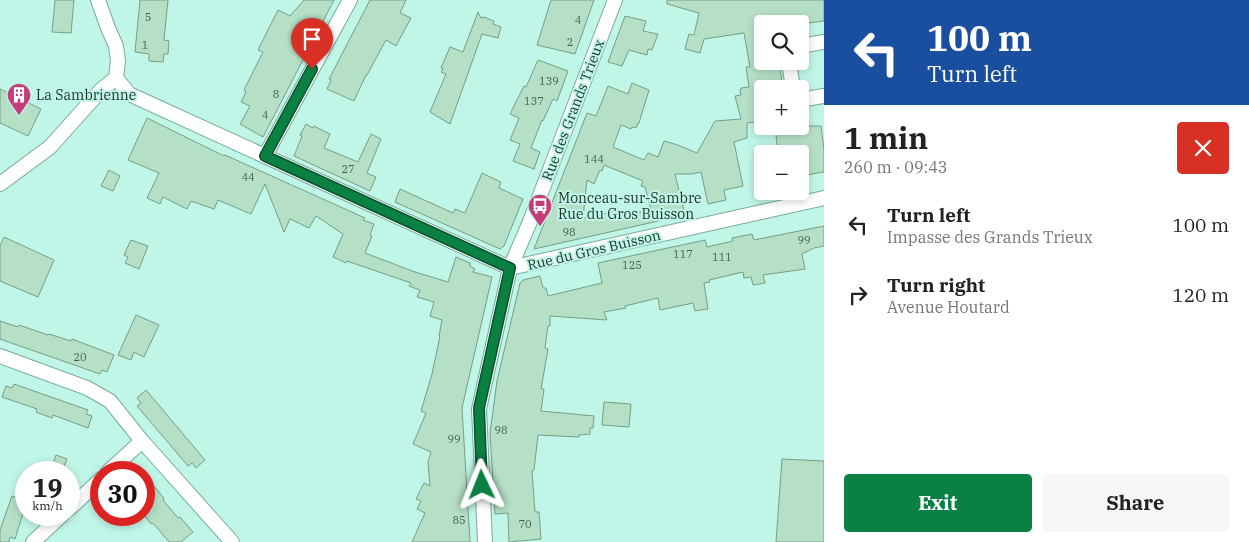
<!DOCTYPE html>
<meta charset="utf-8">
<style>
body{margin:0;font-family:"IBM Plex Serif",serif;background:#f6f6f6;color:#222;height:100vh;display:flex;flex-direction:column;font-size:19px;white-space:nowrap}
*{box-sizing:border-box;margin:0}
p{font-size:16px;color:#767676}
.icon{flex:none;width:28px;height:28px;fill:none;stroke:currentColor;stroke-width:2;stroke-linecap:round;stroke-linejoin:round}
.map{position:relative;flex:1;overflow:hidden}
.panel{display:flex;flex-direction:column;background:#fff;width:425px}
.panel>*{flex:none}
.hud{background:#1a4fa0;color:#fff;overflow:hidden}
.tools{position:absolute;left:754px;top:15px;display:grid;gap:10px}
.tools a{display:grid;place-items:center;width:55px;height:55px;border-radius:5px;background:#fff;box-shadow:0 2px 8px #0003;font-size:25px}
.speed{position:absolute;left:15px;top:461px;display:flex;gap:10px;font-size:25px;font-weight:700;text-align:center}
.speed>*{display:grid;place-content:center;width:65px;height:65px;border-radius:50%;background:#fff;box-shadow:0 2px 8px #0003;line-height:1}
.speed small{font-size:12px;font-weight:400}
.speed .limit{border:8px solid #d22;background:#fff;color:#111}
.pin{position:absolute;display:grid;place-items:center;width:42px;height:42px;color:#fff;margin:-51px -21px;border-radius:50% 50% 50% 0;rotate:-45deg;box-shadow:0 0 5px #0007}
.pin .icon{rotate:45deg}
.me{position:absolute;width:55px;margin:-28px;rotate:358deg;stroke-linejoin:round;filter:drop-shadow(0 0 4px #0008)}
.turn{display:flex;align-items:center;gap:18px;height:105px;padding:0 20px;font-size:22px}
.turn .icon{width:65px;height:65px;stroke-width:2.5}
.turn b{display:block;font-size:35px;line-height:42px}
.round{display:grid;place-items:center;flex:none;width:52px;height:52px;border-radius:5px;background:#f6f6f6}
.head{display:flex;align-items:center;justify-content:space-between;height:85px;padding:0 20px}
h1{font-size:30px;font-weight:700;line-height:38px}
.button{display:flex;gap:10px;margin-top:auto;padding:10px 20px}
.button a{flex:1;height:58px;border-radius:5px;background:#0b8043;color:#fff;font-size:20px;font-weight:700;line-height:58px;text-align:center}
.button a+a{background:#f6f6f6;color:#222}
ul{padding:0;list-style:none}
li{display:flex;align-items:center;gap:15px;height:70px;padding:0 20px}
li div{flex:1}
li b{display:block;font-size:19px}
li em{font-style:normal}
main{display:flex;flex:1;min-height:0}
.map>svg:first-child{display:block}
.building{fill:#b6e0c6;stroke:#759e85;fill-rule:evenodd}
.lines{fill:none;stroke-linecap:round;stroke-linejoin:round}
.minor-casing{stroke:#77aa9e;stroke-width:16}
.minor{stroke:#fff;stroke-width:14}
.route-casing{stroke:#07532c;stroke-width:12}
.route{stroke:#0b8043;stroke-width:9}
.labels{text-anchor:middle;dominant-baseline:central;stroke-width:4;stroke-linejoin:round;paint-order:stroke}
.number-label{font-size:11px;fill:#435e53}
.poi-label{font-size:14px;fill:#1d322d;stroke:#c0f6e8;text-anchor:start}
.street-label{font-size:14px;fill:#1d322d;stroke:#c0f6e8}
</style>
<main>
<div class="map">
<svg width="824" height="542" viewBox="0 0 824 542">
<rect width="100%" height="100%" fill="#c0f6e8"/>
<g class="building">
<polygon points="55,0 74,0 71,33 52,32"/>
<polygon points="140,0 168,0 164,40 169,41 168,54 164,54 163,62 149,61 149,54 135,52"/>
<polygon points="304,0 334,0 263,137 240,124 250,106 241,102 246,92 244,90 263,52 258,50 278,10 290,16"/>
<polygon points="370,0 406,0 400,13 411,18 396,46 386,40 367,75 366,75 354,101 327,89 331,80 329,79"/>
<polygon points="551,0 594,0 575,54 537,45"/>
<path d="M667 0H824V21L800 24H762V61H779L783 89H762V121L747 123V138L734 142 743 186 724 190 726 200 708 204 701 172 692 174H675L685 215 534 249 587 113 596 116 608 86 628 94 632 83 649 90 639 123H638L636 128 632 127 631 129 621 125 613 147 644 160 648 153 658 157 664 141 678 145 697 153 715 121 741 119 735 96 741 95 740 90H741V88L749 87 746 67H750L744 33 704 39 700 53 685 49 689 34 694 35 699 13 667 4ZM604 165 643 181 641 186 645 187 651 210 614 217 613 212 583 218 587 180 594 184 600 170 602 171Z"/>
<polygon points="478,12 481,18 484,17 494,21 493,24 501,27 498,38 482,34 450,124 430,112 446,74 441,72 443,69 441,68 450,47 463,52"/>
<polygon points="625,16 646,21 643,31 658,34 652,50 648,49 647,55 629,50 622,66 608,62"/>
<polygon points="538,60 568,71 557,101 553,99 543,121 542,120 531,148 540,152 534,169 513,161 520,144 510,140 519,118 510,114 524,86 526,87"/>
<polygon points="0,89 41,109 28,136 0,123"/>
<polygon points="147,118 224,156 225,155 365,218 363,220 374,224 370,235 372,236 365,253 415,272 448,282 456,257 470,263 470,266 475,269 473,272 492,277 462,408 470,542 412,542 425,513 417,509 421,501 416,499 424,483 430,486 428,462 431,452 413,444 426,413 421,411 432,374 440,336 439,336 442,320 430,316 434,302 417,297 420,290 409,286 411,283 347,261 346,263 333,257 343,234 316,216 309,228 290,219 284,232 265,184 251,214 218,200 214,209 191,201 187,209 163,197 160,204 147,198 159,173 128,160"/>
<polygon points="306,124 313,128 314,126 330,134 324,148 358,162 371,134 381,139 367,173 376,177 370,191 294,156 302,136 300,135"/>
<polygon points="775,126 821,126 824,149 824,172 800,176 800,154 778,154"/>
<polygon points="109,170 120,176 113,191 101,186"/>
<polygon points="482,173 501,182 499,188 523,199 504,246 500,249 395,202 400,189 453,213 455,209 465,213"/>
<polygon points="824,226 824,246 814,248 802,254 805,269 763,275 765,283 753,285 751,277 744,278 743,272 709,280 710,282 704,283 708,309 695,311 693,303 660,310 658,298 625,306 626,308 604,312 607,320 550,316 550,326 548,326 545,348 548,349 541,389 544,389 541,411 594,416 593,428 590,428 590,434 579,435 579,437 538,435 534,470 532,471 535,512 539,512 541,539 509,542 508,513 495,514 490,433 497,381 520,283 523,280 540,276 543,288 546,288 548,296 602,283 598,263 705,240 707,247 733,241 732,238 752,234 754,240"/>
<polygon points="4,237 54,260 38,297 0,281 0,246"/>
<polygon points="131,240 148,246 139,269 125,263 128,257 124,255"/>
<polygon points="136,315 159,325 144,357 134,352 131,360 118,355"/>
<polygon points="0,321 18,327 19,325 48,335 49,334 71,341 72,339 114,355 107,372 102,370 100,374 0,339"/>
<polygon points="14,384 88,410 86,414 92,416 88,428 53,415 52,418 36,412 37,409 2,397 6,386 12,388"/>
<polygon points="146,390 205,460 196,468 192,463 188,466 137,406 141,403 137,398"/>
<polygon points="604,402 631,404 629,427 602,425"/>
<polygon points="56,455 67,459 62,472 50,472"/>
<polygon points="782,459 824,461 824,542 776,542"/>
<polygon points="151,483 164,498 163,500 178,518 180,517 193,532 181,542 169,542 153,523 151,524 144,515 144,489"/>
<polygon points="12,496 23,500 21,506 25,507 15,539 10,537 9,542 0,542 0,530"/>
</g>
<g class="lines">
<defs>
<g id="minor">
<polyline points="98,0 108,28 116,46 118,61 116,78"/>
<polyline points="800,46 824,42"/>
<polyline points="789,61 793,89"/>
<polyline points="116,78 129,94 510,268 824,198"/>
<polyline points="800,100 824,96"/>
<polyline points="265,156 350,0"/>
<polyline points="0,184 50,147 102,89 116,78"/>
<polyline points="0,356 87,388 110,401 142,441 232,542"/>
<polyline points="108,472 142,441"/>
<polyline points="69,509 101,479"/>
<polyline points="33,542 62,515"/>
<polyline points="485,542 479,409 510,268 529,224 615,0"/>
</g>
</defs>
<use href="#minor" class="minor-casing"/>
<use href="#minor" class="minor"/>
</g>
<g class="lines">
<defs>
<polyline id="route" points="312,69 265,156 510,268 479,408 482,485"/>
</defs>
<use href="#route" class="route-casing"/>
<use href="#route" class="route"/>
</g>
<defs>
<symbol id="building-pin" viewBox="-11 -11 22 30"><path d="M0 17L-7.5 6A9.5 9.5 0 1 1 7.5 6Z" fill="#c53c78" stroke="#c0f6e8"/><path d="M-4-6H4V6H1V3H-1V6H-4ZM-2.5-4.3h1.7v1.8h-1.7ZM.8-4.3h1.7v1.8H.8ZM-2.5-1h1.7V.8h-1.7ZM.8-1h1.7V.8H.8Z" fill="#fff"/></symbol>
<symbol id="bus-pin" viewBox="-11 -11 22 30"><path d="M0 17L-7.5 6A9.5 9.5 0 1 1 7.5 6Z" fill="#c53c78" stroke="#c0f6e8"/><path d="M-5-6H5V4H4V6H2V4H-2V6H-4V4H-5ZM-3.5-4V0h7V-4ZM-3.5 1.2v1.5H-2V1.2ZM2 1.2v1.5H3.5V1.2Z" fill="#fff"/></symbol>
</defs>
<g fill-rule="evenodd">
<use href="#building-pin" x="5" y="81" width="28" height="38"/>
<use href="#bus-pin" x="526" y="192" width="28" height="38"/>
</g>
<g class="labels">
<g class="number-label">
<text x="148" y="17">5</text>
<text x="578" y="20">4</text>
<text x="570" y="42">2</text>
<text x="145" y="45">1</text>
<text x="549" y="81">139</text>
<text x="276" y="94">8</text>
<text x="534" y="101">137</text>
<text x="265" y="115">4</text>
<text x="594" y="159">144</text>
<text x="348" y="169">27</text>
<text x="248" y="177">44</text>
<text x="569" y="232">98</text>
<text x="804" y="240">99</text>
<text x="683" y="254">117</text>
<text x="722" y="257">111</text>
<text x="632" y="265">125</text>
<text x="80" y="357">20</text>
<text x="501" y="430">98</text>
<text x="454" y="439">99</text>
<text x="459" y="520">85</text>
<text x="525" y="524">70</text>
</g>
<g class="poi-label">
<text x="36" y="95">La Sambrienne</text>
<text x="558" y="198">Monceau-sur-Sambre<tspan x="558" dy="16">Rue du Gros Buisson</tspan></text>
</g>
<g class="street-label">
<text transform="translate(573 110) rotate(-69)">Rue des Grands Trieux</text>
<text transform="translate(594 250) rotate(-13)">Rue du Gros Buisson</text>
</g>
</g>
</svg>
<div class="tools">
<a><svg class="icon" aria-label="search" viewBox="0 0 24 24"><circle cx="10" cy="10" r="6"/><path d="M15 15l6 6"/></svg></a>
<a>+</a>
<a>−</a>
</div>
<div class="speed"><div>19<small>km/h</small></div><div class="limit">30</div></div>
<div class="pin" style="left:312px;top:69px;background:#d93025"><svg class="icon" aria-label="arrive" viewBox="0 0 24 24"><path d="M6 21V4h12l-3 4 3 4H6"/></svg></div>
<svg class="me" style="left:482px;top:485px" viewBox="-20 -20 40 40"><path d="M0-17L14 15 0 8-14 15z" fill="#0b8043" stroke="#fff" stroke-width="4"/></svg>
</div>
<section class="panel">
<div class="hud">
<div class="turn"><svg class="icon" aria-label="left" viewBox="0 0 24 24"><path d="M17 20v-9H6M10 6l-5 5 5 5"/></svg><div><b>100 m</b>Turn left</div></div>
</div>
<div class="head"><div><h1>1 min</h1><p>260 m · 09:43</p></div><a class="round" style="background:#d93025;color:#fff"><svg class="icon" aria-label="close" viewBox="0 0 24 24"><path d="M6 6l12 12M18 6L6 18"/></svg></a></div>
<ul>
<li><svg class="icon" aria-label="left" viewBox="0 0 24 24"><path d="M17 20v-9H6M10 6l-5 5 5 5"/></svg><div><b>Turn left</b><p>Impasse des Grands Trieux</p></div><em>100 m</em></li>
<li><svg class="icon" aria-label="right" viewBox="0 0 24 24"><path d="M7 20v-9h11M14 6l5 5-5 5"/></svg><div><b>Turn right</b><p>Avenue Houtard</p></div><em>120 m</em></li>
</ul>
<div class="button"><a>Exit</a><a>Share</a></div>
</section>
</main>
